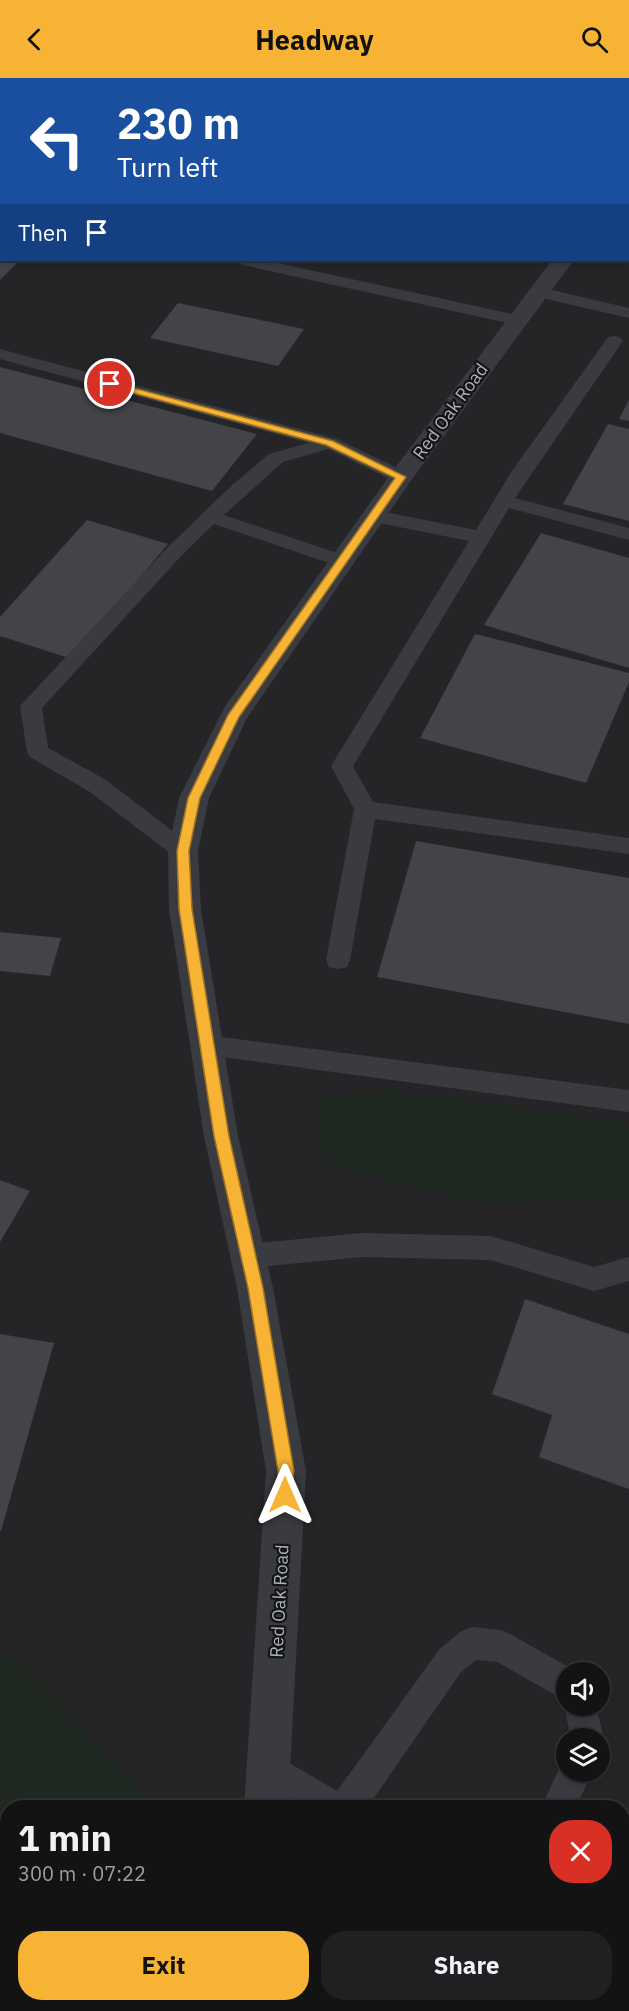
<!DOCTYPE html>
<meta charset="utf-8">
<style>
body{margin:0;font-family:"IBM Plex Sans",sans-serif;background:#202022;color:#f1f3f6;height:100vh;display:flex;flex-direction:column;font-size:22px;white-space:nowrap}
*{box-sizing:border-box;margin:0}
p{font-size:20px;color:#9d9ea0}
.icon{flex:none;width:33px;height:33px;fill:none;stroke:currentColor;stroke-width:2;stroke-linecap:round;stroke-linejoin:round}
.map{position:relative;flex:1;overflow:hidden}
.details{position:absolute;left:0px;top:1722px;width:630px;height:212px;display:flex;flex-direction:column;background:#131314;border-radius:24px 24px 0 0;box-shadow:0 3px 9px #0003,0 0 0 2px #323234}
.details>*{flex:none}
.guide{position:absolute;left:0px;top:0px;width:630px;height:183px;box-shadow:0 3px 9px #0003,0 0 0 2px #323234;background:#1a4fa0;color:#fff;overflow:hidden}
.controls{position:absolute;left:556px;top:1584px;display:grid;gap:12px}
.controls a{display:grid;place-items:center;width:54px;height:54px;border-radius:50%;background:#131314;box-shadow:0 3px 9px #0003,0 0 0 2px #323234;font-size:30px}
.pin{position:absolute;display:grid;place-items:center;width:51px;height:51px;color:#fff;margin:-26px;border:3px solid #fff;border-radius:50%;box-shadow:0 2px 6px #0007}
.me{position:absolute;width:66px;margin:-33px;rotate:0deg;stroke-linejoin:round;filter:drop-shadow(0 0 4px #0008)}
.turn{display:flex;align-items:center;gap:21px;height:126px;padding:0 18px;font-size:27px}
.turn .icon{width:78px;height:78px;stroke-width:2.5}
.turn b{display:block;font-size:42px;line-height:51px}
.then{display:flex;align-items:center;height:57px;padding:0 18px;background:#0003;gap:12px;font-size:22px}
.round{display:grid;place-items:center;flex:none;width:63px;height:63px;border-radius:24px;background:#202022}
.overview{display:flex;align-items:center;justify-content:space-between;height:102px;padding:0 18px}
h1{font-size:36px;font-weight:700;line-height:45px}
.cta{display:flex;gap:12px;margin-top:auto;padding:12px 18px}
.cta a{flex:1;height:69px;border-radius:24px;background:#f7b334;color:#111;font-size:24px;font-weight:700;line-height:69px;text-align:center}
.cta a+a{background:#202022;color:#f1f3f6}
header{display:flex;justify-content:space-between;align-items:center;height:78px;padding:0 18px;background:#f7b334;color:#111;font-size:27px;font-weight:700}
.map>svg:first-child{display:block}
.built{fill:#252528;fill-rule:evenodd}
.green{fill:#202921}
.building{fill:#434448}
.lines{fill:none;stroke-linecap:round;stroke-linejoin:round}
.service{fill:#393b40;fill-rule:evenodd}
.tertiary{fill:#393b40;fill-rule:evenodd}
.route{fill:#f7b334;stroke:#a17422;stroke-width:1.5}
.labels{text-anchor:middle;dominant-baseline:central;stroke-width:4.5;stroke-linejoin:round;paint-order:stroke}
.street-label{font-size:18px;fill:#abb0bb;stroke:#141416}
</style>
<header><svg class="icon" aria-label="back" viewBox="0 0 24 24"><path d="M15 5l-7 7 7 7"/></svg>Headway<svg class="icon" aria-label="search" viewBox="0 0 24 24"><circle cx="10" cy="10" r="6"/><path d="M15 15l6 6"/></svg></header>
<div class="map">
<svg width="629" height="1933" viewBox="0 0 629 1933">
<rect width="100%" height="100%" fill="#19191b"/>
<path class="built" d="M0 0 508 1 2 2V182H628L629 15V1045L387 1012 316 1018 479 1125 629 1124V1933H185L186 1926H622V1730L157 1729 25 1589 0 1575ZM567 1594H600V1628H567ZM567 1660H600V1694H567Z"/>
<g class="green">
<polygon points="386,1012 629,1045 629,1124 479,1125 323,1085 316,1018"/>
<polygon points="0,1575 25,1589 157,1729 8,1730 8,1926 186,1926 185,1933 0,1933"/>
</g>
<g class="building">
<polygon points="0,182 20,182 0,202"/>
<polygon points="178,225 304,251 278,288 150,260"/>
<polygon points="0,289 257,356 212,413 0,355"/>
<polygon points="629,322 629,343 619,341"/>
<polygon points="608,346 629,351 629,443 563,426"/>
<polygon points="87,442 168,466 72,581 0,558 0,539"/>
<polygon points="541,455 629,480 629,590 484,547"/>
<polygon points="475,556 629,595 629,604 586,705 420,660"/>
<polygon points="416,763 629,800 629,946 377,899"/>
<polygon points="0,854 61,860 50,898 0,893"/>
<polygon points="0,1102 30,1113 0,1164"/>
<polygon points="525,1221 629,1256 629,1411 539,1379 552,1337 492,1316"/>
<polygon points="0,1256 54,1265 1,1453 0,1453"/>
<polygon points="629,1741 629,1933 557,1933 559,1926 622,1926 622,1758"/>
</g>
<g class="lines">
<g class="service">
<polygon points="628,175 629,185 622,184 621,182 628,182"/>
<polygon points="235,182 264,182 517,237 523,238 526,242 523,246 517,247 243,187"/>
<polygon points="539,209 629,230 629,240 533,218 530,214 533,210"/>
<polygon points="614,258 620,259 623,263 515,420 629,450 629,462 509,430 353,688 373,724 629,760 629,776 375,741 350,882 347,889 338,891 329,889 326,882 354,731 331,688 469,463 374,444 367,442 364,438 367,434 374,432 476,452 512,393 608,259"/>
<polygon points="0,271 337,361 408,395 411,399 408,403 394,403 328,371 283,384 224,437 349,479 352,483 349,487 342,489 335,487 214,446 183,476 42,630 48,670 106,702 191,767 195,773 191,779 183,782 175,779 90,714 30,679 27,674 20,628 169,468 230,409 269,376 309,365 0,281"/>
<polygon points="207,957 629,1012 629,1034 207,977 198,974 194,967 198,960"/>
<polygon points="361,1155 491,1158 594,1189 629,1179 629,1203 594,1213 491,1182 361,1179 248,1190 238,1187 234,1178 238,1169 248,1166"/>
<polygon points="471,1549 501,1552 512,1557 577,1594 567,1594 567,1628 596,1628 604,1660 600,1669 600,1660 571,1660 564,1628 566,1623 497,1584 476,1582 461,1594 367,1730 301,1730 257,1702 252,1690 257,1678 269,1673 337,1713 439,1572 460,1554"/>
<polygon points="567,1680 567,1694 592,1694 576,1730 541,1730 563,1682"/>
</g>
<g class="tertiary">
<polygon points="629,87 629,100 628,100 628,87"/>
<polygon points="552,182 574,182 410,404 247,640 209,720 198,773 201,831 238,1058 273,1210 306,1393 288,1730 244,1730 266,1393 237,1210 204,1058 169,831 168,773 179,720 224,630 392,394"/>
<polygon points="220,1926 266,1926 266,1933 218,1933"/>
</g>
</g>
<polygon class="route" points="107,303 333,363 406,399 239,639 200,720 189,773 192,831 229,1058 263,1210 294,1393 290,1422 285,1425 279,1422 277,1417 278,1393 248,1210 214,1058 179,831 177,773 188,720 228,637 395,400 326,367 107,308"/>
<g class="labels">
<g class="street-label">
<text transform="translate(450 333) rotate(-54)">Red Oak Road</text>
<text transform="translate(279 1523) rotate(-87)">Red Oak Road</text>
</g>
</g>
</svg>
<div class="controls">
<a><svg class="icon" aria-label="sound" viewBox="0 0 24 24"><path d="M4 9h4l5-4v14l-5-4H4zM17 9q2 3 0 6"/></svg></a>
<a><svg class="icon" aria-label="layers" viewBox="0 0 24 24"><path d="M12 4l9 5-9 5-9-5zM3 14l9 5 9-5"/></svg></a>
</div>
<div class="pin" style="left:110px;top:306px;background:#d93025"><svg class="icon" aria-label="arrive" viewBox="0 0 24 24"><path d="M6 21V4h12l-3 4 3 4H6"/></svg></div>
<svg class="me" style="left:285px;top:1417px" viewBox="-20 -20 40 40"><path d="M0-17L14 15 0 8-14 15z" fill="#f7b334" stroke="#fff" stroke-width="4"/></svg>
<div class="guide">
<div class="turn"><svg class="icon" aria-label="left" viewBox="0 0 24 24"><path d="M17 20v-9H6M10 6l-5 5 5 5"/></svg><div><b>230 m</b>Turn left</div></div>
<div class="then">Then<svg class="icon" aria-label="arrive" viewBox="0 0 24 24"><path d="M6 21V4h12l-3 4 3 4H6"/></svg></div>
</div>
<section class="details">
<div class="overview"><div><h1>1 min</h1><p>300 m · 07:22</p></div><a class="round" style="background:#d93025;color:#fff"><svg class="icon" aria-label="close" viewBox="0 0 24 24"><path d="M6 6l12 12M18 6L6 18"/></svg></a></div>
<div class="cta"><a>Exit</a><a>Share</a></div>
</section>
</div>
